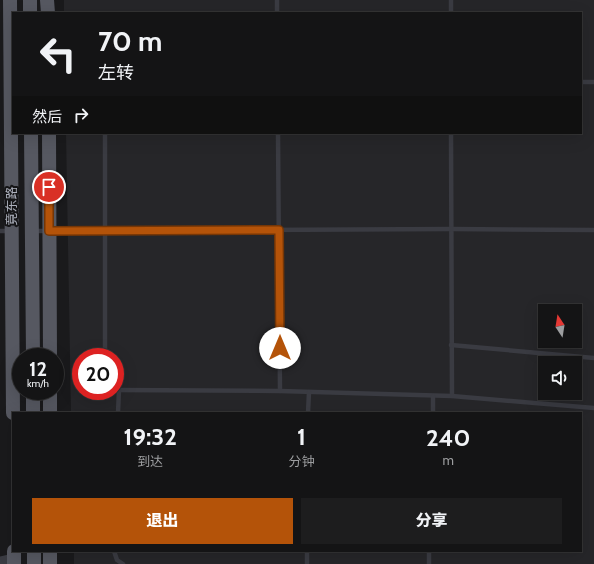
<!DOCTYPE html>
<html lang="zh">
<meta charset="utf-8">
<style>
body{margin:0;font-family:Cabin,"Noto Sans SC",sans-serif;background:#1d1d1e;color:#f1f3f6;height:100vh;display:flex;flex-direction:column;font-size:15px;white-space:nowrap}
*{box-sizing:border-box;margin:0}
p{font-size:13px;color:#9d9ea0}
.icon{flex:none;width:22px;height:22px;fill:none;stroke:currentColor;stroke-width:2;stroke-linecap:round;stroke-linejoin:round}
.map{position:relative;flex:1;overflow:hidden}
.panel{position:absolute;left:12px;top:412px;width:570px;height:140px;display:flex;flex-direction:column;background:#141415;border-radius:0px;box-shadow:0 4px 16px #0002,0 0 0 1px #333334}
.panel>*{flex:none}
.banner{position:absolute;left:12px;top:12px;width:570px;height:122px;border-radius:0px;box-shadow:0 4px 16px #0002,0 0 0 1px #333334;background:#141415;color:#f1f3f6;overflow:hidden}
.needle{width:26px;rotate:348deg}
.buttons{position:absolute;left:538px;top:304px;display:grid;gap:8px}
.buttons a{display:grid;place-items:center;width:44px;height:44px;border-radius:0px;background:#141415;box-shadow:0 4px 16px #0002,0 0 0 1px #333334;font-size:20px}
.speed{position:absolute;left:12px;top:348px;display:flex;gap:8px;font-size:20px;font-weight:700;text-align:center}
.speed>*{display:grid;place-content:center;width:52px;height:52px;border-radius:50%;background:#141415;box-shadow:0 4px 16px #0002,0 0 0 1px #333334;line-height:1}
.speed small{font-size:10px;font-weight:400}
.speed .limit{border:6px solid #d22;background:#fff;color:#111}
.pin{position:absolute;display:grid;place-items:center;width:34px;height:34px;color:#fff;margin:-17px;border:2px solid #fff;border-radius:50%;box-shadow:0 1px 4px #0007}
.me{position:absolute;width:44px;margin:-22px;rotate:0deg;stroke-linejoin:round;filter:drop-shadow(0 0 3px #0008)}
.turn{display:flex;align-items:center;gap:14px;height:84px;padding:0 20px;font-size:18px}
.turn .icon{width:52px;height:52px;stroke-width:2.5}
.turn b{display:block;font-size:28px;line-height:34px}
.then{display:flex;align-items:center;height:38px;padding:0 20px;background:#0003;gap:8px;font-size:15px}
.eta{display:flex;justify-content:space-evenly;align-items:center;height:68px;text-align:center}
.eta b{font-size:24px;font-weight:800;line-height:28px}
.primary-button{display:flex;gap:8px;margin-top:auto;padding:8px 20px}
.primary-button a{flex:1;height:46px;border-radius:0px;background:#b45309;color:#fff;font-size:16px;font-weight:800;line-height:46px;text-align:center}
.primary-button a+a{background:#1d1d1e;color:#f1f3f6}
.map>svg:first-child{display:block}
.built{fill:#262629;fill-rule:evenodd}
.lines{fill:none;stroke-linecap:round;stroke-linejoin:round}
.service{stroke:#3a3b42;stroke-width:4.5}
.minor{stroke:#3a3b42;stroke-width:9}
.primary{stroke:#565861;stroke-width:14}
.route-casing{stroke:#753606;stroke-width:10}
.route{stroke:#b45309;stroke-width:7}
.labels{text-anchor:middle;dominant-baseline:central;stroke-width:4;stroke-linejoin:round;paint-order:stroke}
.street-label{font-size:13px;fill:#acb0bc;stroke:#151517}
</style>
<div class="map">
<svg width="594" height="564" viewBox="0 0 594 564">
<rect width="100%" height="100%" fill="#1a1a1c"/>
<path class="built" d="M64 0H594V564H74V551H581V413H71L66 133H581V13H64ZM545 311H575V341H545ZM81 357H115V391H81ZM545 363H575V393H545Z"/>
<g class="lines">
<g class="service">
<polyline points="277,0 277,13"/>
<polyline points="451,0 451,13"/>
<polyline points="581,82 594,82"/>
<polyline points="105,133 105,357"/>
<polyline points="278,133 280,391"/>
<polyline points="451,133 452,396"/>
<polyline points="0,231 10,231"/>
<polyline points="34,231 452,229 594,230"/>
<polyline points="451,345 594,358"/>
<polyline points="115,390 280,391 452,396 594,408"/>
<polyline points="118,413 119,390"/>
<polyline points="308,413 309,392"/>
<polyline points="433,413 433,396"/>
<polyline points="114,551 117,560 123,564"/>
<polyline points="307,564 307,551"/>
<polyline points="429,564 429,551"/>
</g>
<polyline class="minor" points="0,561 14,558"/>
<g class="primary">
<polyline points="10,0 13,413"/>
<polyline points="30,0 30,13"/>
<polyline points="47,0 48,13"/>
<polyline points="31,133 33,357"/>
<polyline points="49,133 50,357"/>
<polyline points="33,391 33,413"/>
<polyline points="50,413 50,391"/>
<polyline points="14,551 14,564"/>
<polyline points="34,551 34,564"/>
<polyline points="50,551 50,564"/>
</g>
</g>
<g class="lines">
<defs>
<polyline id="route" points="49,187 49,231 279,230 280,348"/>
</defs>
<use href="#route" class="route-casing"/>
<use href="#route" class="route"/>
</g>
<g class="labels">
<g class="street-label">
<text transform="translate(11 206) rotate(-90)">竟东路</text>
</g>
</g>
</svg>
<div class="buttons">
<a><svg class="needle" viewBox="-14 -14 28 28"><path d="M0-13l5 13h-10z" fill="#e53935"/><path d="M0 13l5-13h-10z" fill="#9d9ea0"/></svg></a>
<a><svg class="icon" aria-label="sound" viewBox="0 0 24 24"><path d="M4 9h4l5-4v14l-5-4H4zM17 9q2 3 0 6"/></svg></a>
</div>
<div class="speed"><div>12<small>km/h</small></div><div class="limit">20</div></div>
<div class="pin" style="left:49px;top:187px;background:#d93025"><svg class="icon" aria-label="arrive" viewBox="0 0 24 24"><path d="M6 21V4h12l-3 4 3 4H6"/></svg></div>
<svg class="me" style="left:280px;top:348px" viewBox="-20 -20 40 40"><circle r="19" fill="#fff"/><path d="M0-13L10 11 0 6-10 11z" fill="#b45309"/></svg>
<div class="banner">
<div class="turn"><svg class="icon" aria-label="left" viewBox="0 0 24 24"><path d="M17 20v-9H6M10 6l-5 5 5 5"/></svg><div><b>70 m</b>左转</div></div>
<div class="then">然后<svg class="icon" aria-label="right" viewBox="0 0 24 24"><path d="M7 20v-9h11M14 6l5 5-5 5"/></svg></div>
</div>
<section class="panel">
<div class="eta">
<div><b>19:32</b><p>到达</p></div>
<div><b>1</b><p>分钟</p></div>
<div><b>240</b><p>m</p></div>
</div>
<div class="primary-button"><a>退出</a><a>分享</a></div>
</section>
</div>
